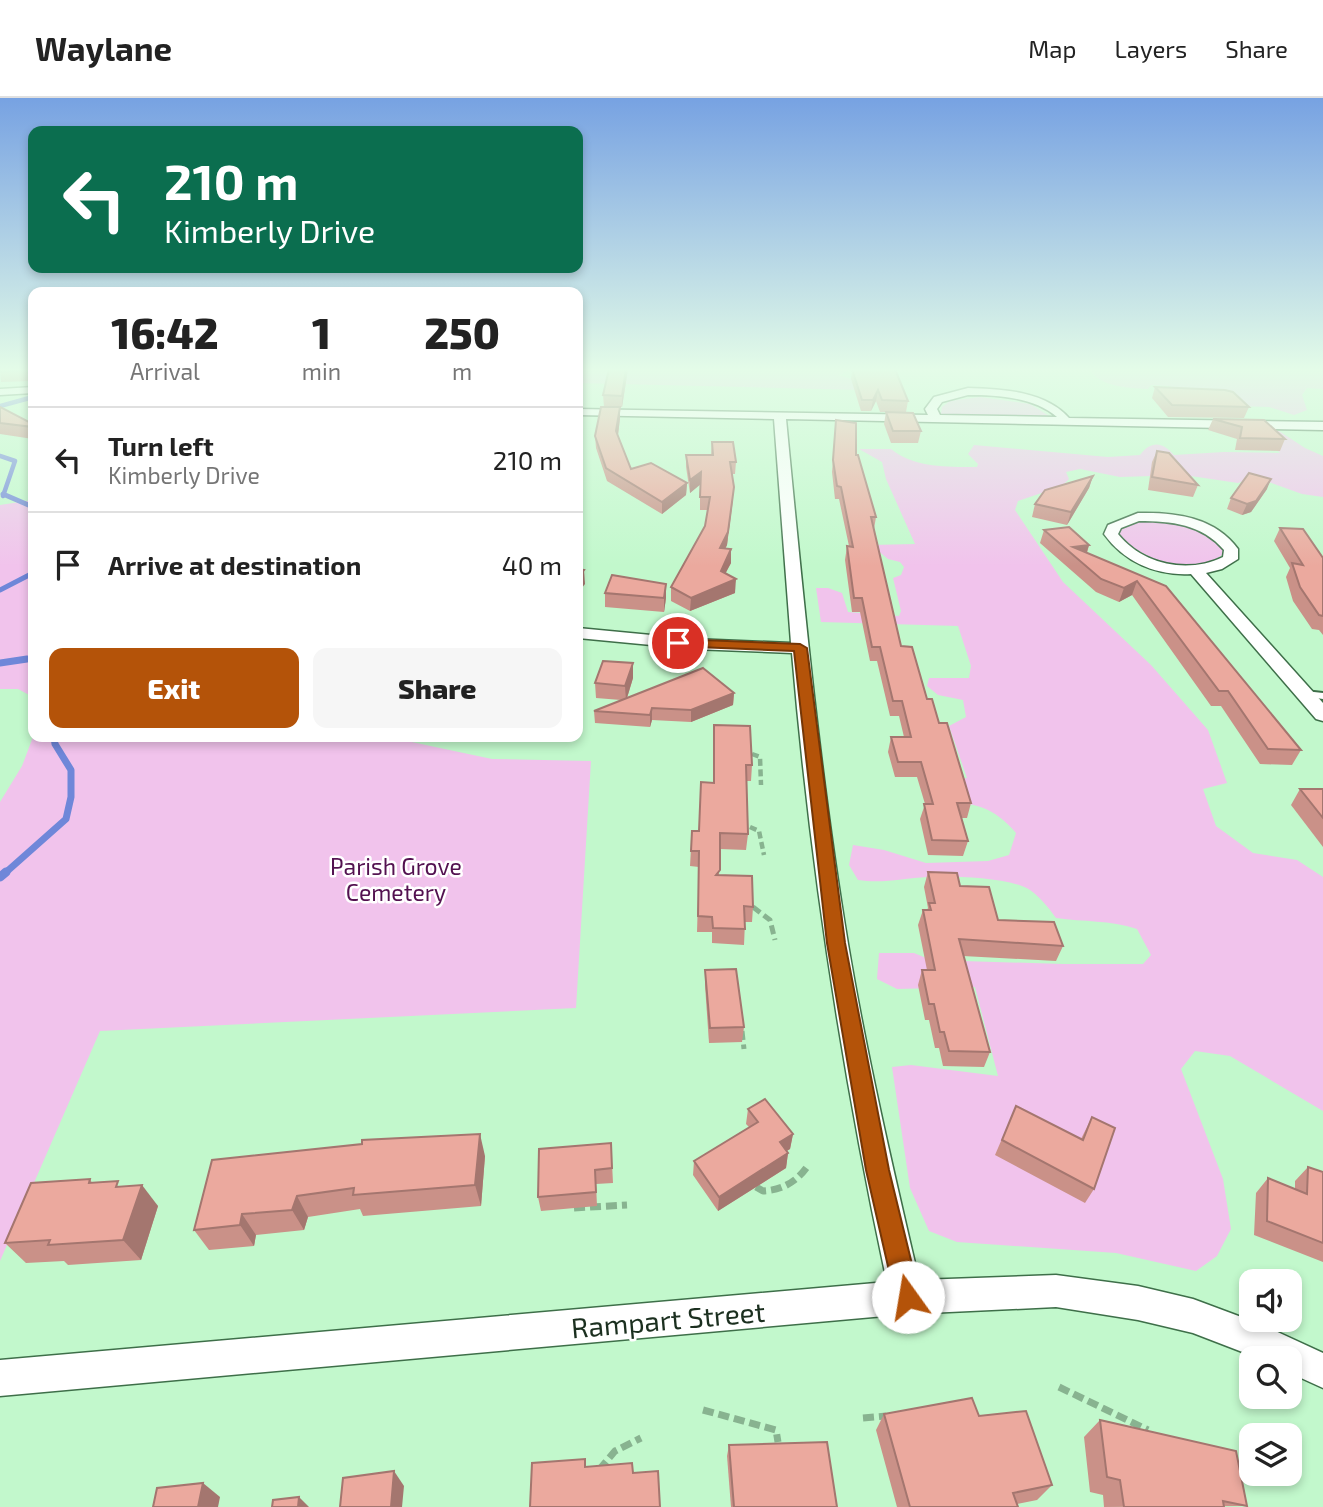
<!DOCTYPE html>
<style>
body{margin:0;font-family:"Exo 2",sans-serif;background:#f6f6f6;color:#222;height:100vh;display:flex;flex-direction:column;font-size:26px;white-space:nowrap}
*{box-sizing:border-box;margin:0}
p{font-size:23px;color:#767676}
.icon{flex:none;width:38px;height:38px;fill:none;stroke:currentColor;stroke-width:2;stroke-linecap:round;stroke-linejoin:round}
.map{position:relative;flex:1;overflow:hidden}
.panel{position:absolute;left:28px;top:189px;width:555px;height:455px;display:flex;flex-direction:column;background:#fff;border-radius:14px;box-shadow:0 4px 10px #0003}
.panel>*{flex:none}
.top-card{position:absolute;left:28px;top:28px;width:555px;height:147px;border-radius:14px;box-shadow:0 4px 10px #0003;background:#0b6e4f;color:#fff;overflow:hidden}
.controls{position:absolute;left:1239px;top:1171px;display:grid;gap:14px}
.controls a{display:grid;place-items:center;width:63px;height:63px;border-radius:14px;background:#fff;box-shadow:0 4px 10px #0003;font-size:35px}
.pin{position:absolute;display:grid;place-items:center;width:60px;height:60px;color:#fff;margin:-30px;border:4px solid #fff;border-radius:50%;box-shadow:0 2px 7px #0007}
.me{position:absolute;width:77px;margin:-38px;rotate:347deg;stroke-linejoin:round;filter:drop-shadow(0 0 5px #0008)}
.turn{display:flex;align-items:center;gap:24px;height:147px;padding:0 21px;font-size:32px}
.turn .icon{width:91px;height:91px;stroke-width:2.5}
.turn b{display:block;font-size:49px;line-height:60px}
.eta{display:flex;justify-content:space-evenly;align-items:center;height:119px;text-align:center}
.eta b{font-size:42px;font-weight:800;line-height:49px}
.cta{display:flex;gap:14px;margin-top:auto;padding:14px 21px}
.cta a{flex:1;height:80px;border-radius:14px;background:#b45309;color:#fff;font-size:28px;font-weight:800;line-height:80px;text-align:center}
.cta a+a{background:#f6f6f6;color:#222}
ul{padding:0;list-style:none}
li{display:flex;align-items:center;gap:21px;height:105px;padding:0 21px;border-top:2px solid #e0e0e0}
li div{flex:1}
li b{display:block;font-size:26px}
li em{font-style:normal}
header{display:flex;align-items:center;gap:42px;box-sizing:border-box;height:98px;padding:0 35px;background:#fff;border-bottom:2px solid #e0e0e0}
header strong{font-size:33px}
nav{display:flex;gap:38px;margin-inline-start:auto;font-size:24px}
.map>svg:first-child{display:block}
.green{fill:#f1c3ec}
.lines{fill:none;stroke-linecap:round;stroke-linejoin:round}
.stream-far3{stroke:#6f87d9;stroke-width:4.5}
.stream-far2{stroke:#6f87d9;stroke-width:5}
.stream-far1{stroke:#6f87d9;stroke-width:7}
.stream{stroke:#6f87d9;stroke-width:9}
.lane-casing{stroke:#3e6f49;stroke-width:4}
.street-casing{stroke:#3e6f49;stroke-width:3}
.path-far2{stroke:#88b390;stroke-width:4.5;stroke-dasharray:7 3.5;stroke-linecap:butt}
.path-far1{stroke:#88b390;stroke-width:5;stroke-dasharray:9 4.5;stroke-linecap:butt}
.path{stroke:#88b390;stroke-width:7;stroke-dasharray:11 5;stroke-linecap:butt}
.lane{fill:#fff;fill-rule:evenodd}
.street{fill:#fff;fill-rule:evenodd}
.wall{fill:#ca9188}
.shaded-wall{fill:#a4766f}
.building{fill:#eba99e;stroke:#a4766f;stroke-width:2}
.route{fill:#b45309;stroke:#753606;stroke-width:2}
.labels{text-anchor:middle;dominant-baseline:central;stroke-width:5;stroke-linejoin:round;paint-order:stroke}
.park-label{font-size:23px;fill:#531150;stroke:#fff}
.near-street-label{font-size:28px;fill:#1b2f1f;stroke:#fff}
</style>
<header>
<strong>Waylane</strong>
<nav><a>Map</a><a>Layers</a><a>Share</a></nav>
</header>
<div class="map">
<svg width="1323" height="1409" viewBox="0 0 1323 1409">
<rect width="100%" height="100%" fill="#c2f8cc"/>
<g class="green">
<polygon points="578,271 852,271 838,277 876,288 864,292 578,285"/>
<path d="M1090 271H1323V291L1307 290 1302 297 1307 312 1294 317 1269 309 1238 308 1169 288 1151 287 1148 291C1129 290 1099 289 1090 271Z"/>
<polygon points="980,299 1030,306 1051,319 941,316 942,309 950,303"/>
<path d="M1245 331 1279 333 1305 350 1323 358V399L1302 396 1255 379 1238 385 1184 377 1120 379 1080 371 1066 374 1069 381 1062 388 1018 403 1015 412 1063 484 1151 567 1208 632 1227 685 1203 691 1216 728 1253 755 1297 762 1323 779V1013L1230 958 1195 953 1181 971 1223 1081 1231 1131 1217 1158 1196 1173 1116 1155 957 1144 929 1133 910 1090 892 969 911 967 998 978 975 889 897 891 877 881 879 855H914L931 862 1063 866H1143L1151 857 1137 831C1109 822 1085 824 1056 820 1048 809 1041 800 1030 792 1010 779 953 778 928 779 903 780 883 786 858 782L849 767 853 747 884 752 926 765 988 763 1009 757 1016 735C994 709 974 704 941 704L932 684 967 680 949 628 966 619 963 602 938 597 927 588 929 580H969L971 568 958 528 821 524 816 490H828L842 495 848 514 899 518 901 513 893 480 901 477 904 469 900 464 888 461 871 447 915 446 886 381 882 364 859 351H891C914 370 948 369 977 369L978 366 968 356 974 347 1108 359 1140 357C1151 342 1163 344 1174 357L1224 354 1280 355 1270 344Z"/>
<polygon points="33,402 33,599 18,591 0,591 0,407"/>
<path d="M1141 422C1177 424 1196 425 1223 450L1222 457C1192 480 1141 462 1119 437L1121 430Z"/>
<polygon points="33,639 388,639 492,661 591,663 576,910 100,933 0,1163 0,704 22,668"/>
</g>
<g class="lines">
<g class="stream-far3">
<polyline points="0,308 33,299"/>
<polyline points="0,358 15,363 3,398"/>
</g>
<g class="stream-far2">
<polyline points="3,396 33,409"/>
<polyline points="0,492 33,475"/>
<polyline points="16,563 33,560"/>
</g>
<g class="stream-far1">
<polyline points="0,565 27,561"/>
<polyline points="4,776 66,721 71,699 71,672 55,646 54,639"/>
</g>
<polyline class="stream" points="0,779 6,774"/>
<defs>
<polygon id="lane" points="1305,593 1323,595 1323,601 1302,598 1300,596 1302,594"/>
<g id="street">
<polygon points="33,289 33,295 0,297 0,291"/>
<path d="M968 290C1002 291 1045 293 1069 320L1323 324V332L786 321C803 497 819 672 848 846 867 959 893 1071 919 1182L1056 1177 1138 1188 1193 1201 1260 1226 1323 1255V1290L1290 1275V1260H1258L1193 1235 1138 1222 1056 1209 907 1216 0 1298V1262L887 1184C842 976 810 767 792 555L693 551 578 540V530L693 541 791 545 774 321 578 317V311L928 317 925 311 934 299ZM968 297C997 297 1034 299 1057 319L940 317 937 311 942 304Z"/>
<path d="M1138 415C1175 414 1215 419 1238 451V461L1222 471 1206 475 1323 605V623L1316 621 1191 476C1156 478 1124 464 1104 436L1108 427ZM1139 423C1171 423 1202 426 1224 452L1223 459C1188 476 1143 467 1118 436L1121 430Z"/>
</g>
</defs>
<use href="#lane" class="lane-casing"/>
<use href="#street" class="street-casing"/>
<g class="path-far2">
<polyline points="752,656 760,659 761,687"/>
<polyline points="750,729 759,733 764,757"/>
</g>
<g class="path-far1">
<polyline points="753,809 770,822 775,842"/>
<polyline points="742,933 744,951"/>
</g>
<g class="path">
<path d="M756 1089 763 1093C783 1092 798 1083 809 1066"/>
<polyline points="574,1110 627,1107"/>
<polyline points="1059,1289 1148,1332"/>
<polyline points="703,1312 776,1332 778,1344"/>
<polyline points="863,1320 886,1318"/>
<polyline points="599,1372 615,1353 641,1340"/>
</g>
<use href="#lane" class="lane"/>
<use href="#street" class="street"/>
</g>
<g class="wall">
<polygon points="0,271 33,271 33,280 31,283 1,284"/>
<polygon points="628,271 622,309 620,309 620,320 618,337 631,371 687,385 686,397 662,416 607,383 596,350 595,338 604,309 603,297"/>
<polygon points="852,271 908,303 906,314 880,314 876,303 871,313 861,313 851,281"/>
<polygon points="1155,289 1249,309 1244,320 1168,319 1152,300"/>
<polygon points="0,309 33,326 33,341 0,336"/>
<polygon points="886,314 921,333 918,345 891,345 884,326"/>
<polygon points="1213,321 1285,341 1280,353 1235,352 1237,341 1208,332"/>
<polygon points="836,322 856,357 876,419 874,431 901,548 939,625 971,705 967,720 961,720 968,743 963,758 928,757 920,721 925,706 917,679 895,679 888,654 891,639 904,639 899,618 890,618 877,563 870,563 860,514 852,514 845,462 847,448 849,448 839,401 835,401 832,374"/>
<polygon points="712,344 736,364 735,376 732,376 733,402 727,447 725,451 731,451 731,465 725,475 735,495 690,513 671,503 671,489 705,428 708,412 700,412 700,386 690,395 686,369 686,357 711,357"/>
<polygon points="1157,353 1198,387 1193,399 1148,392 1152,364"/>
<polygon points="1093,378 1089,390 1067,427 1032,419 1035,406"/>
<polygon points="1267,391 1251,414 1242,417 1227,411 1231,400"/>
<polygon points="1280,430 1323,460 1323,537 1319,532 1312,531 1293,503 1286,479 1290,470 1274,443"/>
<polygon points="1044,432 1089,447 1087,455 1166,488 1301,652 1292,667 1260,666 1221,608 1211,608 1132,497 1119,504 1096,494 1040,445"/>
<polygon points="666,486 666,500 664,514 605,509 605,495"/>
<polygon points="633,565 633,580 627,600 734,595 733,607 691,624 652,622 650,629 595,625 594,613 621,602 596,600 595,585"/>
<polygon points="714,627 752,667 751,683 746,683 748,736 746,752 720,751 719,777 753,809 752,824 745,824 744,847 712,845 712,834 697,834 699,769 690,768 692,733 699,733 713,685"/>
<polygon points="1300,691 1323,691 1323,749 1291,707"/>
<polygon points="928,774 960,788 998,822 1063,848 1056,863 963,858 990,954 984,969 943,968 939,950 935,950 929,922 925,922 918,887 922,872 927,872 918,827 923,812 927,812 928,810 924,789"/>
<polygon points="705,872 744,929 742,944 709,945 705,887"/>
<polygon points="1016,1008 1081,1041 1092,1019 1094,1091 1085,1105 995,1057"/>
<polygon points="748,1011 793,1036 790,1051 786,1053 788,1055 786,1070 718,1113 693,1077 694,1063 749,1029 746,1026"/>
<polygon points="611,1045 613,1085 596,1086 597,1108 541,1113 538,1099"/>
<polygon points="485,1058 481,1108 363,1118 360,1111 308,1119 304,1132 256,1137 254,1148 209,1152 194,1132 212,1062"/>
<polygon points="1308,1069 1323,1074 1323,1164 1254,1137 1256,1095 1268,1080 1295,1091 1295,1083"/>
<polygon points="90,1081 92,1085 123,1089 158,1108 141,1162 68,1167 64,1163 26,1165 5,1145"/>
<polygon points="884,1316 1052,1387 1037,1402 1017,1406 1018,1409 897,1409 876,1332"/>
<polygon points="1100,1322 1247,1408 1104,1409 1103,1397 1090,1394 1084,1339"/>
<polygon points="729,1347 837,1409 731,1409 727,1358"/>
</g>
<g class="shaded-wall">
<polygon points="28,271 33,271 33,280 31,283 26,272"/>
<polygon points="626,271 628,271 622,309 622,298"/>
<polygon points="878,292 876,303 871,313 873,302"/>
<polygon points="620,309 620,320 617,345 616,333"/>
<polygon points="701,374 701,386 690,395 690,382"/>
<polygon points="1093,378 1089,390 1067,427 1071,414"/>
<polygon points="1271,381 1267,391 1251,414 1242,417 1247,406"/>
<polygon points="687,385 686,397 662,416 662,404"/>
<polygon points="734,389 727,447 719,463 720,450"/>
<polygon points="1089,447 1085,460 1073,449"/>
<polygon points="731,451 731,465 720,486 721,473"/>
<polygon points="584,472 585,486 578,495 578,480"/>
<polygon points="736,481 735,495 690,513 691,500"/>
<polygon points="1137,483 1132,497 1119,504 1124,490"/>
<polygon points="666,486 666,500 664,514 664,500"/>
<polygon points="633,565 633,580 626,603 625,588"/>
<polygon points="734,595 733,607 691,624 691,612"/>
<polygon points="652,610 652,622 650,629 650,617"/>
<polygon points="480,1036 485,1058 481,1108 475,1087"/>
<polygon points="793,1036 790,1051 777,1059 780,1044"/>
<polygon points="788,1055 786,1070 718,1113 719,1099"/>
<polygon points="142,1087 158,1108 141,1162 123,1142"/>
<polygon points="297,1098 308,1119 304,1132 292,1112"/>
<polygon points="242,1116 256,1137 254,1148 240,1127"/>
<polygon points="394,1373 404,1388 402,1409 391,1409"/>
<polygon points="203,1385 220,1399 218,1409 198,1409"/>
<polygon points="299,1399 309,1409 298,1409"/>
</g>
<g class="building">
<polygon points="0,271 28,271 26,272 0,274"/>
<polygon points="609,271 626,271 622,298 603,297"/>
<polygon points="852,271 895,271 908,303 882,302 878,292 873,302 862,302"/>
<polygon points="1155,289 1225,292 1233,294 1249,309 1172,307"/>
<polygon points="0,309 33,326 33,329 0,325"/>
<polygon points="601,309 620,309 616,333 631,371 651,365 687,385 662,404 606,370 595,338"/>
<polygon points="886,314 913,315 921,333 893,333"/>
<polygon points="1213,321 1264,322 1285,341 1240,340 1242,329"/>
<polygon points="836,322 856,325 856,357 858,357 876,419 871,419 901,548 912,549 927,601 932,601 939,625 947,625 971,705 957,705 968,743 932,742 924,706 933,706 921,664 898,664 891,639 911,639 902,603 893,603 880,549 872,549 862,500 854,500 847,448 853,449 841,389 837,388 833,362"/>
<polygon points="712,344 733,344 736,364 730,364 734,389 728,434 720,450 731,451 721,473 736,481 691,500 671,489 705,428 710,399 700,399 701,374 690,382 686,357 713,357"/>
<polygon points="1157,353 1169,355 1198,387 1152,379"/>
<polygon points="1249,375 1271,381 1256,403 1247,406 1231,400"/>
<polygon points="1093,378 1071,414 1035,406 1045,392"/>
<polygon points="1069,429 1089,447 1073,449 1166,488 1301,652 1268,651 1228,593 1219,593 1137,483 1124,490 1101,481 1044,432"/>
<polygon points="1280,430 1303,431 1323,460 1323,518 1319,517 1300,489 1292,465 1303,467"/>
<polygon points="578,471 584,472 578,480"/>
<polygon points="612,477 666,486 664,500 605,495"/>
<polygon points="603,563 633,565 625,588 595,585"/>
<polygon points="703,570 734,595 691,612 652,610 650,617 594,613"/>
<polygon points="714,627 750,628 752,667 746,667 748,736 720,735 720,772 716,777 752,778 753,809 744,808 745,831 713,830 712,819 698,818 699,753 691,753 692,733 699,733 701,684 714,685"/>
<polygon points="1300,691 1323,691 1323,720"/>
<polygon points="928,774 957,775 960,788 989,789 998,822 1054,824 1063,848 959,841 990,954 949,953 944,934 940,934 934,906 929,906 922,872 935,872 923,812 931,812 929,805 935,805"/>
<polygon points="736,871 744,929 710,930 705,872"/>
<polygon points="765,1001 793,1036 780,1044 788,1055 719,1099 694,1063 758,1024 748,1011"/>
<polygon points="1016,1008 1083,1042 1092,1019 1115,1030 1094,1091 1002,1042"/>
<polygon points="480,1036 475,1087 353,1097 354,1090 297,1098 292,1112 242,1116 240,1127 194,1132 212,1062 362,1046 362,1042"/>
<polygon points="611,1045 612,1070 595,1072 596,1094 538,1099 539,1051"/>
<polygon points="1308,1069 1323,1074 1323,1145 1267,1123 1268,1080 1307,1096"/>
<polygon points="90,1081 89,1085 118,1083 116,1089 142,1087 123,1142 48,1147 50,1142 5,1145 31,1085"/>
<polygon points="972,1300 979,1318 1026,1313 1052,1387 1013,1395 1018,1409 910,1409 884,1316"/>
<polygon points="1100,1322 1236,1353 1247,1408 1223,1403 1224,1409 1124,1409 1120,1382 1107,1379"/>
<polygon points="827,1344 837,1409 734,1409 729,1347"/>
<polygon points="585,1361 585,1369 632,1365 633,1375 658,1373 660,1409 530,1409 532,1365"/>
<polygon points="394,1373 391,1409 340,1409 343,1380"/>
<polygon points="203,1385 198,1409 153,1409 157,1390"/>
<polygon points="299,1399 298,1409 272,1409 273,1402"/>
</g>
<linearGradient id="sky" x2="0" y2="1"><stop stop-color="#77a2e2"/><stop offset="0.58" stop-color="#e4fce8"/><stop offset="1" stop-color="#e4fce8" stop-opacity="0"/></linearGradient>
<rect width="1323" height="468" fill="url(#sky)"/>
<polygon class="route" points="678,541 800,546 807,550 845,845 889,1072 920,1199 916,1208 908,1212 899,1208 895,1199 866,1072 827,845 794,553 673,548 671,545"/>
<g class="labels">
<g class="park-label">
<text x="396" y="768">Parish Grove<tspan x="396" dy="26">Cemetery</tspan></text>
</g>
<g class="near-street-label">
<text transform="translate(668 1221) rotate(-5)">Rampart Street</text>
</g>
</g>
</svg>
<div class="controls">
<a><svg class="icon" aria-label="sound" viewBox="0 0 24 24"><path d="M4 9h4l5-4v14l-5-4H4zM17 9q2 3 0 6"/></svg></a>
<a><svg class="icon" aria-label="search" viewBox="0 0 24 24"><circle cx="10" cy="10" r="6"/><path d="M15 15l6 6"/></svg></a>
<a><svg class="icon" aria-label="layers" viewBox="0 0 24 24"><path d="M12 4l9 5-9 5-9-5zM3 14l9 5 9-5"/></svg></a>
</div>
<div class="pin" style="left:678px;top:545px;background:#d93025"><svg class="icon" aria-label="arrive" viewBox="0 0 24 24"><path d="M6 21V4h12l-3 4 3 4H6"/></svg></div>
<svg class="me" style="left:908px;top:1199px" viewBox="-20 -20 40 40"><circle r="19" fill="#fff"/><path d="M0-13L10 11 0 6-10 11z" fill="#b45309"/></svg>
<div class="top-card">
<div class="turn"><svg class="icon" aria-label="left" viewBox="0 0 24 24"><path d="M17 20v-9H6M10 6l-5 5 5 5"/></svg><div><b>210 m</b>Kimberly Drive</div></div>
</div>
<section class="panel">
<div class="eta">
<div><b>16:42</b><p>Arrival</p></div>
<div><b>1</b><p>min</p></div>
<div><b>250</b><p>m</p></div>
</div>
<ul>
<li><svg class="icon" aria-label="left" viewBox="0 0 24 24"><path d="M17 20v-9H6M10 6l-5 5 5 5"/></svg><div><b>Turn left</b><p>Kimberly Drive</p></div><em>210 m</em></li>
<li><svg class="icon" aria-label="arrive" viewBox="0 0 24 24"><path d="M6 21V4h12l-3 4 3 4H6"/></svg><div><b>Arrive at destination</b></div><em>40 m</em></li>
</ul>
<div class="cta"><a>Exit</a><a>Share</a></div>
</section>
</div>
